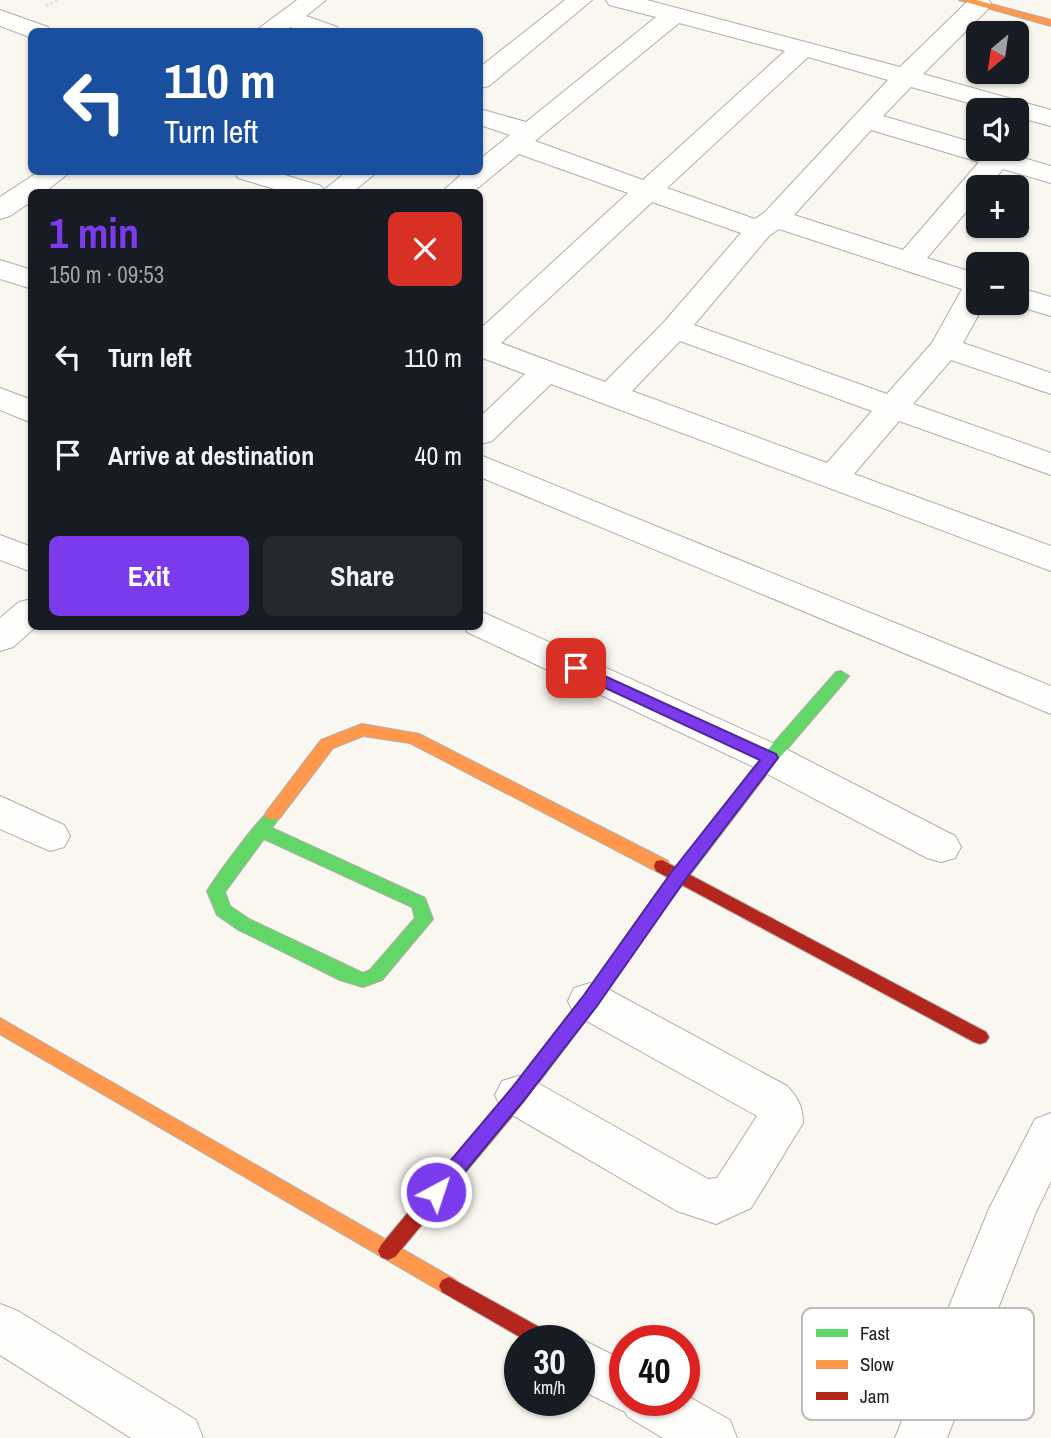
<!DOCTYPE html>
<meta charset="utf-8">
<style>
body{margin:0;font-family:"Archivo Narrow",sans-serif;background:#242831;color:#f1f3f6;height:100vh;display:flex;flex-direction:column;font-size:26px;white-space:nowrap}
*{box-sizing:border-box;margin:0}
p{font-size:23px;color:#9ea1a6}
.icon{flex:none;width:38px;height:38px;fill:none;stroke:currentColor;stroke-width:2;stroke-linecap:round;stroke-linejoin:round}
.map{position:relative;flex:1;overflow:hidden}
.details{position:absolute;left:28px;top:189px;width:455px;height:441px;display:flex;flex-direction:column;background:#171b24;border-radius:10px;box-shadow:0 2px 5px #0004}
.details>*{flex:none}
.hud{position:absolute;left:28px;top:28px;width:455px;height:147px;border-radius:10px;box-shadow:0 2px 5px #0004;background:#1a4fa0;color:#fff;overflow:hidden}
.needle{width:46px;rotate:209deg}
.buttons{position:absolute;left:966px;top:21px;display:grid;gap:14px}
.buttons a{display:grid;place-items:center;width:63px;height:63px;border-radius:10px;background:#171b24;box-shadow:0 2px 5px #0004;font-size:35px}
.speed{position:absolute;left:504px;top:1325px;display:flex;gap:14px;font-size:35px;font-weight:700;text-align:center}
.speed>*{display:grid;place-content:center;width:91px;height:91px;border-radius:50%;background:#171b24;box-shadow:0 2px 5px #0004;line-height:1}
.speed small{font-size:18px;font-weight:400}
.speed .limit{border:10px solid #d22;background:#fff;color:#111}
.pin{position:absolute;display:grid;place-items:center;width:60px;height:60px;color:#fff;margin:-30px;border-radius:14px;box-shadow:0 4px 10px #0006}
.me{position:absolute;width:77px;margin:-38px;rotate:40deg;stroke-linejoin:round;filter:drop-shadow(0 0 5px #0008)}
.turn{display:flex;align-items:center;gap:24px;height:147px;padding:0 21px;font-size:32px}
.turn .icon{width:91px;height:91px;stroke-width:2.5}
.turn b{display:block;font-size:49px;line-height:60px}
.round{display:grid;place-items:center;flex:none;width:74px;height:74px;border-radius:10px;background:#242831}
.overview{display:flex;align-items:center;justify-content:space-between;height:119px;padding:0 21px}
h1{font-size:42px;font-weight:700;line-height:52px;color:#7c3aed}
.cta{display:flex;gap:14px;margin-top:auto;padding:14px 21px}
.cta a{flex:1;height:80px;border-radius:10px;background:#7c3aed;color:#fff;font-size:28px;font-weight:700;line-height:80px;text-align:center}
.cta a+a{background:#242831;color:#f1f3f6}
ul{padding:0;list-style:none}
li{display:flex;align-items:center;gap:21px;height:98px;padding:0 21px}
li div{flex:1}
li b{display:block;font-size:26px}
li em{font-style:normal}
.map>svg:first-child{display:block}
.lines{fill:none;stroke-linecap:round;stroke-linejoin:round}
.street-casing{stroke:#b1aea8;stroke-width:2}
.fast-casing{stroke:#b1aea8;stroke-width:2}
.slow-casing{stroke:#b1aea8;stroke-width:2}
.jam-casing{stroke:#b1aea8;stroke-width:2}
.path{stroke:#e3e2e0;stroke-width:3.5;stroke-dasharray:2.5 2.5;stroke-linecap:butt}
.street{fill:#fefefd;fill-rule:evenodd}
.fast{fill:#63d668;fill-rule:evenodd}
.slow{fill:#ff974d;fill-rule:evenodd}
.jam{fill:#b3261e;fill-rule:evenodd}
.route{fill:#7c3aed;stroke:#51269a;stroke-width:2}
.key{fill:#fff;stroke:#bdbcbb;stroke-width:2}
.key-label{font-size:19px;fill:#23211b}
</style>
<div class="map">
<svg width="1051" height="1438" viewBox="0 0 1051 1438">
<rect width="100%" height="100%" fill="#faf7f0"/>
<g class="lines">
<defs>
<g id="street">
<polygon points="297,0 326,0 306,16 337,27 340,32 302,32 290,27 284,32 254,32"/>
<polygon points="565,0 592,0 489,86 480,88 480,67"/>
<path d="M606 0H647L900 67 969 0H989L991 4 988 9 923 74 1051 110V126L1017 117V110H994L911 87 883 116 978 144V149H993L1051 166V183L1003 169 988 187H978V198L927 258 978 274V303H985L963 343 1051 373V394L951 360 913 404 1051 453V475L899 421 854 474 1051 546V571L551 384 492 441 480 444V417L525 374 480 357V329L628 193 519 154 473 192H442L464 172H480V159L510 135 480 125V109L526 122 656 17 609 5ZM679 23 785 51 643 180 535 141ZM808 57 888 80 765 212 755 219 667 188ZM871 130 979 162 903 250 794 215ZM652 202 741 233 664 322 605 382 501 343ZM779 229 962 289 932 343 887 394 694 325 769 236ZM680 341 872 411 827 463 632 391Z"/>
<polygon points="0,10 48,27 51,32 32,32 32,38 0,26"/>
<polygon points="38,172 70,172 45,192 32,192 32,201 10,216 0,219 0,197"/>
<polygon points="234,172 275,172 321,186 324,190 346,172 377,172 353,192 284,192 238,178"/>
<polygon points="0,260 32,270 32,289 0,279"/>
<polygon points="1017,287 1051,297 1051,316 1007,303 1017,303"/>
<polygon points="0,388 32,400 32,423 0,410"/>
<polygon points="480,455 1051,686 1051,714 480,477"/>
<polygon points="0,535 32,547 32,572 0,560"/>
<polygon points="32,599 32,626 37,626 13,647 0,651 0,618 19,602"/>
<polygon points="480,611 784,748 955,836 961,847 955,858 941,862 927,858 756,768 467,632 464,626 480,626"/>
<polygon points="0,796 64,825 70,836 64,847 50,851 0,829"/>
<path d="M590 983 606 988 787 1086C798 1098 803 1107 803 1123L751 1208 716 1224 677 1211 502 1109 495 1095 502 1081 518 1076 534 1081 708 1179 717 1178 757 1116 574 1014 568 1001 574 988Z"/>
<polygon points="1051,1113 1051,1181 1036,1212 947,1438 895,1438 989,1209 1035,1119"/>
<polygon points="0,1304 18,1311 196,1420 203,1438 131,1438 0,1355"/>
<polygon points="579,1338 625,1361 625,1400 684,1400 684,1394 730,1420 737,1438 663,1438 628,1417 625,1412 579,1389 579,1340 573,1340"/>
</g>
<g id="fast">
<polygon points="841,671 849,676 846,680 776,762 667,905 655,905 652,900 655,895 764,754 836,672"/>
<path d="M273 809 279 811 281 815 272 828 425 898 433 919 382 980 363 987 340 980 237 929 217 915 207 891C215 878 262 812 273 809ZM264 839 412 907 415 918 370 970 363 973 249 919 230 906 225 892Z"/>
</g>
<g id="slow">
<polygon points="959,0 976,0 1051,20 1051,26"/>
<polygon points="362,724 419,734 668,861 670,866 668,871 656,871 410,743 363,736 333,748 279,819 267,819 265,815 267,811 321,740"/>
<polygon points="0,1018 456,1280 459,1286 456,1292 449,1295 442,1292 0,1034"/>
</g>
<g id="jam">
<polygon points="662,860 986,1032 989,1037 986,1042 980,1044 974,1042 656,871 654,866 656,861"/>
<polygon points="661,893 667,895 670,900 667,905 596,1006 525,1101 395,1257 388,1260 381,1257 378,1251 381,1245 511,1089 584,996 655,895"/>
<polygon points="449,1277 550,1333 553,1340 525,1340 442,1292 439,1286 442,1280"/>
</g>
</defs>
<use href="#street" class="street-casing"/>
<use href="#fast" class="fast-casing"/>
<use href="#slow" class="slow-casing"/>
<use href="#jam" class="jam-casing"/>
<polyline class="path" points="46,6 58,0"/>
<use href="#street" class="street"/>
<use href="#fast" class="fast"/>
<use href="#slow" class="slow"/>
<use href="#jam" class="jam"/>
</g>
<polygon class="route" points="576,663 776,754 778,758 685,880 597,1006 524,1100 443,1198 436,1201 429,1198 427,1192 429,1186 511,1089 584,995 673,870 760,760 571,672 569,668"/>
<rect x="802" y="1308" width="232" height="112" rx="10" class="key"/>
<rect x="816" y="1329" width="32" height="8" fill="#63d668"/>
<rect x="816" y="1360" width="32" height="9" fill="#ff974d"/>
<rect x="816" y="1392" width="32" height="8" fill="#b3261e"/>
<g class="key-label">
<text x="860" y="1340">Fast</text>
<text x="860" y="1371">Slow</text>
<text x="860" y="1403">Jam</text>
</g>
</svg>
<div class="buttons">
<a><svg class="needle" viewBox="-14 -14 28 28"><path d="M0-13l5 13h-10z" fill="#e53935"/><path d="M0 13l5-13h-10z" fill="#9ea1a6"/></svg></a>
<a><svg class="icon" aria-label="sound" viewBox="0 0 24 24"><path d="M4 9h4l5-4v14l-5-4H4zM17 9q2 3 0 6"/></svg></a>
<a>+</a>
<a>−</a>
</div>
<div class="speed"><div>30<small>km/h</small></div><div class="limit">40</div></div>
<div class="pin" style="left:576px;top:668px;background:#d93025"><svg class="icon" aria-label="arrive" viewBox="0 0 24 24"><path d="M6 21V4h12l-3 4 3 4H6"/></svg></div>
<svg class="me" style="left:436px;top:1192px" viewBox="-20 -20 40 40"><circle r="17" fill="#7c3aed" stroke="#fff" stroke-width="3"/><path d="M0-11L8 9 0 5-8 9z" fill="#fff"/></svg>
<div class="hud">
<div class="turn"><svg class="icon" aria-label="left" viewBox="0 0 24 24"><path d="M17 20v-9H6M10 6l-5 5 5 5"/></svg><div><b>110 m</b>Turn left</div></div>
</div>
<section class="details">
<div class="overview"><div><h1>1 min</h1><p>150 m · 09:53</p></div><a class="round" style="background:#d93025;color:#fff"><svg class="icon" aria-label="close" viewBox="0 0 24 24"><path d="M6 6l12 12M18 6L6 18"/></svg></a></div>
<ul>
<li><svg class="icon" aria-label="left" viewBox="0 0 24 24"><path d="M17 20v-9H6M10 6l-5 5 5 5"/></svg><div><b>Turn left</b></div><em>110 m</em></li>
<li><svg class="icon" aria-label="arrive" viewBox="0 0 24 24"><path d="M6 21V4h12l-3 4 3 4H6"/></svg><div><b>Arrive at destination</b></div><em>40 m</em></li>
</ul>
<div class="cta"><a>Exit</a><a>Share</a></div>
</section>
</div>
